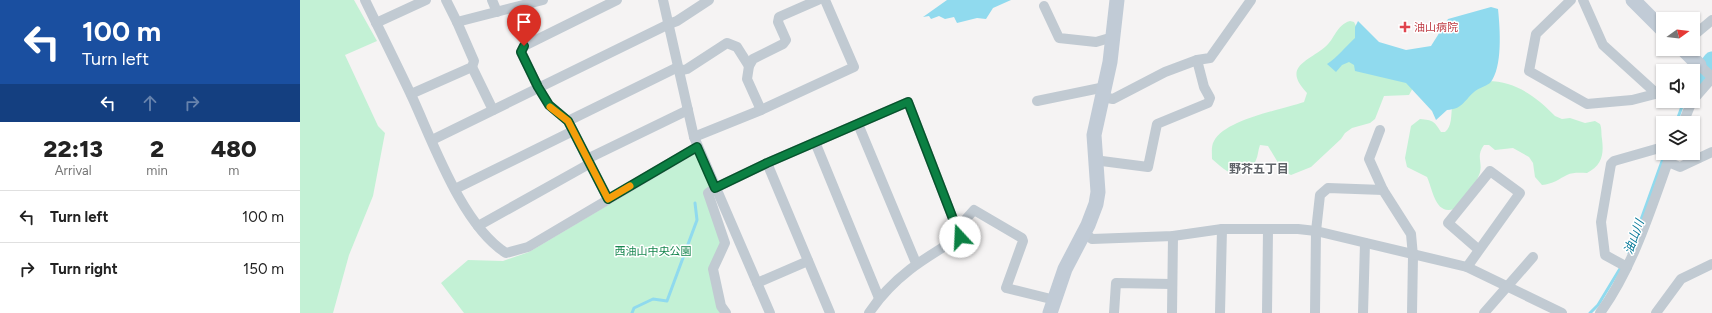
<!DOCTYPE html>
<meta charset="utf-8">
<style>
body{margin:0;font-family:Figtree,"Noto Sans JP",sans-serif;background:#f6f6f6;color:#222;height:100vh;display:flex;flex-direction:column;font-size:15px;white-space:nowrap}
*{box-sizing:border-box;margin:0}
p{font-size:13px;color:#767676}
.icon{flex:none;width:22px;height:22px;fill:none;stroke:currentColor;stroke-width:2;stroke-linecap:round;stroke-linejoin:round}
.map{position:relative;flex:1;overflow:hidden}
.details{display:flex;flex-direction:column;background:#fff;width:300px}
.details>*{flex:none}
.hud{background:#1a4fa0;color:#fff;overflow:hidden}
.needle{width:26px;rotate:75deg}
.fabs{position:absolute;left:1356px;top:12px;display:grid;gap:8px}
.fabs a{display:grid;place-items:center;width:44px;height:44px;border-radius:0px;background:#fff;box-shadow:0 1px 3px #0004;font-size:20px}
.pin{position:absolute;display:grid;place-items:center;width:34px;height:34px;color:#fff;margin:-41px -17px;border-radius:50% 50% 50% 0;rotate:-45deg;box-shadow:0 0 4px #0007}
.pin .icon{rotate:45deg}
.me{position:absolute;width:44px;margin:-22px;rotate:340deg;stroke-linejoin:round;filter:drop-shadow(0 0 3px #0008)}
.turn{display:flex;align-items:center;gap:14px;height:84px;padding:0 16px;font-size:18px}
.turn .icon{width:52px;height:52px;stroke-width:2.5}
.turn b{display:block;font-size:28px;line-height:34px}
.lanes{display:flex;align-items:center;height:38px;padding:0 16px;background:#0003;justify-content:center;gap:20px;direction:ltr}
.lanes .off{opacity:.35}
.eta{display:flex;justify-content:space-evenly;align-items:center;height:68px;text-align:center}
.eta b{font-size:24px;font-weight:800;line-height:28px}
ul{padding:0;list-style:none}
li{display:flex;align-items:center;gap:12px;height:52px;padding:0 16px;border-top:1px solid #e0e0e0}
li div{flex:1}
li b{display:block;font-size:15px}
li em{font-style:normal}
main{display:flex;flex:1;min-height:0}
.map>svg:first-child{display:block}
.green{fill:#c3f1d5}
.water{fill:#90daee}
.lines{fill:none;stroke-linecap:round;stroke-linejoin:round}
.stream{stroke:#90daee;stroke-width:3}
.river{stroke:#90daee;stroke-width:17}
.street{stroke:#c1cad2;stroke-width:10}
.secondary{stroke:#c1cbd6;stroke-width:15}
.route-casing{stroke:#07532c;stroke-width:10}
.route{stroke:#0b8043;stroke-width:7}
.slow{stroke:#f59e0b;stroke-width:7}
.health-dot{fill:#e0444e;stroke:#fff;stroke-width:1.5}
.labels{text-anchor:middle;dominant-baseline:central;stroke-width:3;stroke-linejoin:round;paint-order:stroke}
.health-label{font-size:11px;fill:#be3a42;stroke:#fff;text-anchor:start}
.park-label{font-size:11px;fill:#17864f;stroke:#fff}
.neighbourhood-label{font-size:12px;font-weight:bold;fill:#5f6368;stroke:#fff}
.water-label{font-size:12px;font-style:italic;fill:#0c7c9b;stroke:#fff}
</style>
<main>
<section class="details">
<div class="hud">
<div class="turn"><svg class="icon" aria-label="left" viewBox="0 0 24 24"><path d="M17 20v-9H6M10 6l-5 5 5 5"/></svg><div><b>100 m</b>Turn left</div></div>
<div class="lanes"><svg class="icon" aria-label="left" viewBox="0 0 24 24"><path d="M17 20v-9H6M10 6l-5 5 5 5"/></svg><svg class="icon off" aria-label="ahead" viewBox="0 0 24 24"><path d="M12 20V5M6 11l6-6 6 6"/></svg><svg class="icon off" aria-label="right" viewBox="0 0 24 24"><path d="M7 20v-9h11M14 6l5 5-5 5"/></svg></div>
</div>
<div class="eta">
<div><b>22:13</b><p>Arrival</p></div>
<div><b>2</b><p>min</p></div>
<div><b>480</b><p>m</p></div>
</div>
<ul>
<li><svg class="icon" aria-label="left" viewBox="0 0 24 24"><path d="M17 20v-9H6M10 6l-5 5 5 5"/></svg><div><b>Turn left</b></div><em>100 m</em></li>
<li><svg class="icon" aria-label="right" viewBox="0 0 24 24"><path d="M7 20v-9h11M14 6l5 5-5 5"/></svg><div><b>Turn right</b></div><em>150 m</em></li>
</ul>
</section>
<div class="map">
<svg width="1412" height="313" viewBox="0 0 1412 313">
<rect width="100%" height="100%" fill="#f5f3f3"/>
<g class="green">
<polygon points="0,0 54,0 77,41 45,55 78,126 85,133 73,196 49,255 33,313 0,313"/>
<path d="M1050 21 1054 22 1060 34 1052 59 1091 75 1114 86 1109 95 1084 96 1075 119 1070 123 1052 128 1045 133 1041 139 1011 167 991 175 983 171 968 146 960 145C958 150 958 156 956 160 952 171 937 177 927 171 922 168 917 163 912 159 912 153 911 146 914 141 926 119 981 110 1004 102L1007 93C982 67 1007 62 1025 47 1035 39 1036 25 1050 21Z"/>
<path d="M1188 81C1215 81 1237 97 1255 116L1262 119 1270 118 1285 123 1295 121 1300 124C1302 129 1301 133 1302 139 1304 155 1302 165 1287 173 1281 173 1273 172 1267 175 1259 179 1253 184 1242 185L1235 177 1233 163 1229 157 1213 148 1195 150 1189 145H1184C1175 157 1184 163 1179 175 1175 187 1162 200 1154 209 1135 215 1133 190 1127 177L1107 167 1105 158 1111 126 1120 119C1133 120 1134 121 1141 132H1145C1152 127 1151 115 1152 107Z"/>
<polygon points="399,151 415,188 408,193 425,243 413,269 426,313 164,313 141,283 168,260 203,261 229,252"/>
</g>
<g class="water">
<polygon points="647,0 711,0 693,8 686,19 677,18 657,23 654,17 645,19 639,16 631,19 629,16 623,17"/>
<path d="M1191 7 1198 9C1200 28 1203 68 1190 83 1185 87 1178 88 1174 92 1163 102 1162 109 1147 110L1136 120 1132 111 1106 83 1055 71 1054 65 1049 62 1042 65 1036 72 1027 64C1038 57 1045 47 1055 38V27L1058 21 1079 42 1106 50 1131 46 1148 19Z"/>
</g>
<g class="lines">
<g class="stream">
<polyline points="1376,123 1384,101"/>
<polyline points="1329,253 1365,153"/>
<polyline points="332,313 334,308 353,299 367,301 397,220 395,203"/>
<polyline points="1290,313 1298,305 1321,267"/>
</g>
<polyline class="river" points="1393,85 1412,60"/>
<g class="street">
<path d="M65 0C81 33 97 65 113 99 134 145 163 226 206 253L228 247 397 147"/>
<polyline points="146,0 157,22 243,0"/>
<polyline points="192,0 197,12"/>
<polyline points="363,0 394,137 470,313"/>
<polyline points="1271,0 1236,34 1229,71 1287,104 1332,100 1363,92"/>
<polyline points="1283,0 1303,45 1357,94"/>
<polyline points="744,6 759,38 796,42 813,37"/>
<polyline points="76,23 126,0"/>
<polyline points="1393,36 1412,20"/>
<polyline points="172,67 193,110"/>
<polyline points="379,71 387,69 427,43 437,47 449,66"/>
<polyline points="1393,71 1399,65 1412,77"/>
<polyline points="111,94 172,67 174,61 157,22"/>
<polyline points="803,97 813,99 865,72 897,60 910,58 951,0"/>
<polyline points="1393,100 1412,78"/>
<polyline points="737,101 805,87"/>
<polyline points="461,110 447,79 449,66 453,59 483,44 486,40 478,22 479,17 518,0"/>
<polyline points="268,121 378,67"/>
<polyline points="1383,123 1392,101"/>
<polyline points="558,124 616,263"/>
<polyline points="1080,130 1069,159 1083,190 1111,234 1113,256 1112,313"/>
<polyline points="394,137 461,110 554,67 525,0"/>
<polyline points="132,140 369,24 377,21 409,0"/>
<polyline points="515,142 579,298"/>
<polyline points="287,159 388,110"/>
<polyline points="794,160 848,167 857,124 908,103 910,98 904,87 897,60"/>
<polyline points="1368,162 1380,167 1412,152"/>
<polyline points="467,163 530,313"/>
<polyline points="155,189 273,131"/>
<polyline points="308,199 268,121 249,105 238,87 221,52 224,46 317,0"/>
<polyline points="178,226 289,164"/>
<polyline points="657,229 674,210 722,238 723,241 706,288 755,300"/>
<polyline points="784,233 792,239 873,236 922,229 998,229 1016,231 1167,267 1262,313"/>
<polyline points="1167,267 1220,193 1190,171 1148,223 1179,250"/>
<polyline points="1327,267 1305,255 1301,222 1311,164 1314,161 1363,147"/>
<polyline points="457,283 508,261"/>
<path d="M426 313 421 306 413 269 425 243 408 193 415 188 467 163 608 102 660 237C623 259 593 277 569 313"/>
<polyline points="814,313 816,283 872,284"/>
<polyline points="872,313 873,236"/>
<polyline points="920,313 922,229"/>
<polyline points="967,313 968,230"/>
<polyline points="1015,313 1016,231 1020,195 1028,188 1083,190"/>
<polyline points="1063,313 1065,243"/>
<polyline points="1184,313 1233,257"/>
<path d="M1300 313C1333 268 1352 206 1371 153"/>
<polyline points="1356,313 1381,279 1412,264"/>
</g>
<g class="secondary">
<polyline points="1333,0 1363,30"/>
<polyline points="1383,49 1399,65"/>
<polyline points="750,313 765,269 788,225 796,204 798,192 794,135 810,62 817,0"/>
</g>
</g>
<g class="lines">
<defs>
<polyline id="route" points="224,46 221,52 238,87 249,105 268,121 308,199 397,147 415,188 467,163 608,102 660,237"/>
</defs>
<use href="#route" class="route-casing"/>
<use href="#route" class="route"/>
<polyline class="slow" points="250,107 268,121 308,199 330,186"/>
</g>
<path class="health-dot" d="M1103 21h4v4h4v4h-4v4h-4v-4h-4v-4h4z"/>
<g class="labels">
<g class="health-label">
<text x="1114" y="27">油山病院</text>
</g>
<g class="park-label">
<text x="353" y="251">西油山中央公園</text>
</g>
<g class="neighbourhood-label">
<text x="959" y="169">野芥五丁目</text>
</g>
<g class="water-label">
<text transform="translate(1334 237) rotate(-70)">油山川</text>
</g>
</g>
</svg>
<div class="fabs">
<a><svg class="needle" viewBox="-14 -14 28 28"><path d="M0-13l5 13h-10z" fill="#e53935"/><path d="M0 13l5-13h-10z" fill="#767676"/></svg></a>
<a><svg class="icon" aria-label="sound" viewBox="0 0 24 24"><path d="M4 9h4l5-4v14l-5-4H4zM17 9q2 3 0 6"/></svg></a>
<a><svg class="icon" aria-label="layers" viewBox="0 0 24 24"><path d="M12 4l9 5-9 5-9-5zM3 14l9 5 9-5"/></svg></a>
</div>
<div class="pin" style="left:224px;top:46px;background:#d93025"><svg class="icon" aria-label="arrive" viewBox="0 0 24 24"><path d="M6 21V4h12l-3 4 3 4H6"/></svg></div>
<svg class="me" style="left:660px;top:237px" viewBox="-20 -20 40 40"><circle r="19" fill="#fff"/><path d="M0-13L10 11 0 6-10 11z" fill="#0b8043"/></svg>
</div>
</main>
